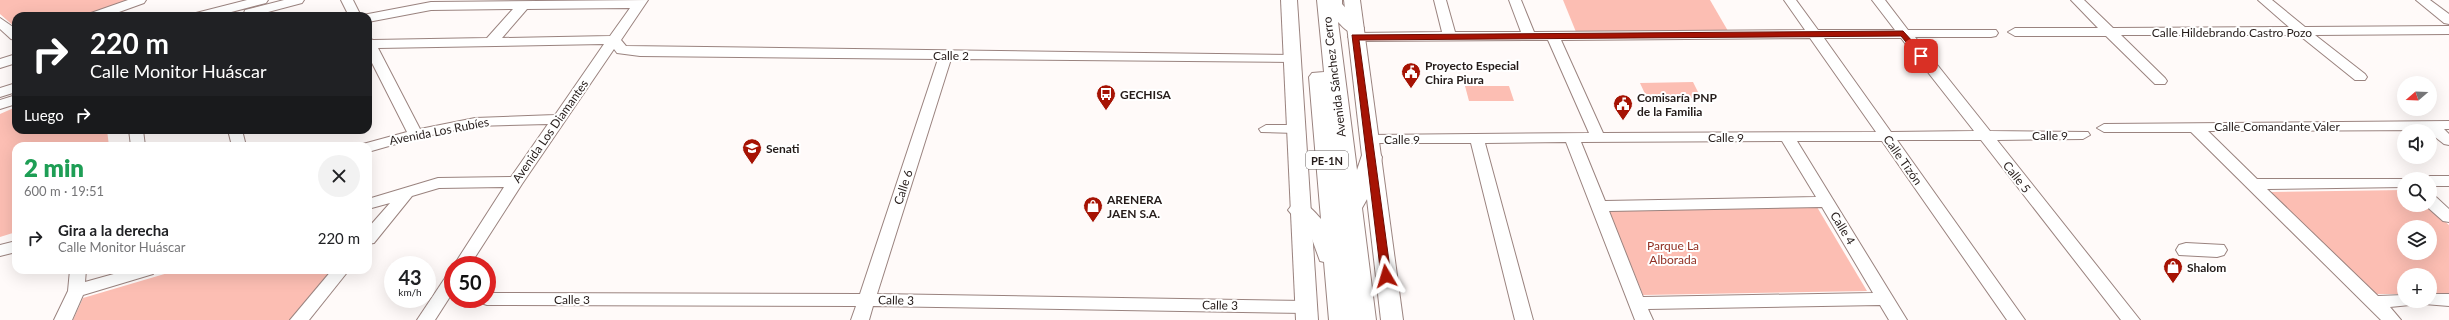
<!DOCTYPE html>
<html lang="es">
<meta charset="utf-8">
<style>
body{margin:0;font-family:Lato,sans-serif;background:#f2f2f2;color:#202124;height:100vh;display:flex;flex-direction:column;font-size:15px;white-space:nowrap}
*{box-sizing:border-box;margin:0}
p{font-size:13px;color:#757577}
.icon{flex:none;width:22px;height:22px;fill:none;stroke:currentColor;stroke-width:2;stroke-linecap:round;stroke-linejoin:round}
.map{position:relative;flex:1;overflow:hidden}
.panel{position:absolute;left:12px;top:142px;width:360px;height:132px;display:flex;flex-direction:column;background:#fff;border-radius:12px;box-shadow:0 4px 16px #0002}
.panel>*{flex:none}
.guide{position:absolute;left:12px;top:12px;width:360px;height:122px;border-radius:12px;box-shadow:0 4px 16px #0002;background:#202124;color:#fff;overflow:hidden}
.needle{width:26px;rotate:251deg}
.buttons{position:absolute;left:2397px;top:76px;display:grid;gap:8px}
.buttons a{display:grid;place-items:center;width:40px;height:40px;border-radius:50%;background:#fff;box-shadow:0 4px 16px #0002;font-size:20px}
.speed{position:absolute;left:384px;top:256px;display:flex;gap:8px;font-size:20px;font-weight:700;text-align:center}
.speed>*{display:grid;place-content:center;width:52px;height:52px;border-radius:50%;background:#fff;box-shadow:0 4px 16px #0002;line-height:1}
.speed small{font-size:10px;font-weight:400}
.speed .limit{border:6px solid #d22;background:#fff;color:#111}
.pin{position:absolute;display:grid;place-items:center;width:34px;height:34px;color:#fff;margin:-17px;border-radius:8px;box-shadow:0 2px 6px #0006}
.me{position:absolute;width:44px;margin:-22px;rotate:353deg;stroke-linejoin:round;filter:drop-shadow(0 0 3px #0008)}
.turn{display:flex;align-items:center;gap:14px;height:84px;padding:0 12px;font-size:18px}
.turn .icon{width:52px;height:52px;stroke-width:2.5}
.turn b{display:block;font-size:28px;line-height:34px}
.then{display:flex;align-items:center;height:38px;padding:0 12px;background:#0003;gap:8px;font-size:15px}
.round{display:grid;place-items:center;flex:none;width:42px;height:42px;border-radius:21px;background:#f2f2f2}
.headline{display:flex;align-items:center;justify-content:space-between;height:68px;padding:0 12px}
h1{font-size:24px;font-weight:800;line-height:30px;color:#1e9e55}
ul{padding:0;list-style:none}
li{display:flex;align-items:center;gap:12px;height:56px;padding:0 12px}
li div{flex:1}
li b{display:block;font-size:15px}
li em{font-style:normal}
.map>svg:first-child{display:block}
.green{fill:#fcbeb3;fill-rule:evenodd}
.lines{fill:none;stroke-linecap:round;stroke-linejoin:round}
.minor-casing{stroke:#9a837f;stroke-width:2}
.major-casing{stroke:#9a837f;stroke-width:2}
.highway-casing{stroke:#9a837f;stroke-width:2}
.minor{fill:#fff;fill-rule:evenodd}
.major{fill:#fff;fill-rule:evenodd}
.highway{fill:#fff;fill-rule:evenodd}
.route{fill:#a61304;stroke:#6c0c03}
.labels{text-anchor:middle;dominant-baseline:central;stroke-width:4;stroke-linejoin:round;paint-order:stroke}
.shield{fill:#fff;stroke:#66605f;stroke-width:1}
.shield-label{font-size:11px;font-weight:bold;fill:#251c1a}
.street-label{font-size:12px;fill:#251c1a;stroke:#fff}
.poi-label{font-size:12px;font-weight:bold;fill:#251c1a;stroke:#fff;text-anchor:start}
.park-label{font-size:12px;fill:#913023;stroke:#fff}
</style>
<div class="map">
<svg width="2449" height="320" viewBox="0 0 2449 320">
<rect width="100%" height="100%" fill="#fffaf9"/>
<g class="green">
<polygon points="0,0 132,0 88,16 16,16 16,28 0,14"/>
<polygon points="1563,0 1710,0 1728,31 1576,32"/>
<polygon points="1693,82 1701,98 1647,98 1640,83"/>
<polygon points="1465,86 1509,86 1514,101 1469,101"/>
<polygon points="16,107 16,130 107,130 109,146 16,146 16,232 0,237 0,114"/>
<path d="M2404 190V205H2426L2449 225V293H2430V275H2404V294H2374L2269 192ZM2404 227H2430V253H2404Z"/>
<polygon points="1817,207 1867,291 1643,295 1609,211"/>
<polygon points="178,270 331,270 291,320 73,320 83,298"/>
</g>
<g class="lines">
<defs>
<g id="minor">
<polygon points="128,0 146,0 144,3 108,16 90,16 91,13"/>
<polygon points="247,0 268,0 266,3 216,16 195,16 196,13"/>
<polygon points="284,0 304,0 302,3 253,16 245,16 244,13 245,10"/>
<polygon points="341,0 353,0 361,16 349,16"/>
<path d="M648 0 621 40 626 46 1297 55 1299 58 1292 62 951 59 877 294 1306 301 1312 303 1315 307 1312 311 1306 313 873 306 869 320H851L856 306 487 305 481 303 478 299H487V293L860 294 938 59 640 56 617 53 614 49 522 184 470 265H454L504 187 439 188 412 196 374 243 368 244V228L390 203 368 209V199L438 178 511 177 548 124 475 126 417 138 368 152V146H361L363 144 407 132 368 55V38L373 40 487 38 513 9 431 10 368 22V16L363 15 431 2ZM630 8 610 36 502 38 527 9ZM604 44 555 115 475 118 420 129 378 48Z"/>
<path d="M1434 0H1446L1455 32H1521L1509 0H1521L1534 32 1805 30 1784 0H1796L1818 30H1895L1872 0H1885L1908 30H1996L1998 33 1996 36 1991 37H1915L1990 131 2088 132 2090 135 2083 139 1997 140 2140 320H2121L1981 140H1897L2025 320H2007L1882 141H1797L1907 320H1889L1880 305 1648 309 1653 320H1635L1566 142 1485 143 1533 320H1515L1471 143H1369L1362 139 1369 135 1589 133 1548 40 1355 41 1348 37 1355 33 1442 32ZM1810 38 1876 132 1603 133 1561 40ZM1824 38H1901L1974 131 1891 132ZM1782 141 1816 197 1605 201 1581 142ZM1822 207 1873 293 1643 297 1609 211Z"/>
<polygon points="2071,0 2084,0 2113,28 2289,27 2258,0 2272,0 2305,27 2449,26 2449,34 2315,35 2365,74 2367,77 2365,80 2355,80 2299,35 2121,35 2165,78 2167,81 2165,84 2155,84 2106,36 2015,36 2008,32 2015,28 2098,28"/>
<polygon points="2416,0 2430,0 2449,14 2449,24 2444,23"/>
<polygon points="0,18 16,29 16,40 11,39 0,29"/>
<polygon points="16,54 16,63 0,68 0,59"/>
<polygon points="16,83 16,92 0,97 0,88"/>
<polygon points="16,95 16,104 0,109 0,100"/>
<polygon points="2449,121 2449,129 2444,129 2449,134 2449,145 2444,144 2426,130 2208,131 2257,179 2409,179 2404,179 2404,187 2267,189 2378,296 2404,295 2404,301 2413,301 2410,305 2390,307 2401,320 2381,320 2191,132 2104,132 2097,128 2104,124"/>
<polygon points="1266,125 1296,125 1303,129 1296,133 1261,132 1259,129"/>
<polygon points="129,130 143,130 145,146 131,146"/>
<polygon points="228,130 242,130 246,146 232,146"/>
<polygon points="2430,176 2449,176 2449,186 2430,186 2430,179 2424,179"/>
<polygon points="2430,196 2436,197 2449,209 2449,222 2443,221 2425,205 2430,205"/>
<polygon points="16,241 16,252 0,256 0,245"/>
<polygon points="70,270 86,270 85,282 128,270 155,270 153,274 83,295 72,320 54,320 68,291"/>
<polygon points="332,270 349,270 309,320 290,320"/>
<polygon points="453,273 453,292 435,320 417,320 447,275"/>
<polygon points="2430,294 2449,294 2449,306 2424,304 2422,301 2430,301"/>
</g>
<g id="major">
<polygon points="1281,0 1297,0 1318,320 1296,320"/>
<polygon points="1344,0 1360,0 1403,320 1381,320"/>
<polygon points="2186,243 2224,245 2227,250 2224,255 2217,257 2179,255 2176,250 2179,245"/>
</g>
<path id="highway" d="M1317 0H1342V4L1364 28 1361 32C1349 35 1346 30 1338 22L1357 170 1363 152 1371 150 1379 152 1382 157 1375 185 1362 208 1376 320H1329L1324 262 1320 261 1312 239 1288 210 1292 205C1307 201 1312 209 1321 219L1309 77 1312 73 1324 72Z"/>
</defs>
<use href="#minor" class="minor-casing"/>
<use href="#major" class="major-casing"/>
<use href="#highway" class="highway-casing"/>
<use href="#minor" class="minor"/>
<use href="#major" class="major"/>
<use href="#highway" class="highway"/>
</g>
<polygon class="route" points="1903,31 1924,54 1924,58 1919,58 1901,36 1359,40 1391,276 1386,279 1381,276 1352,35"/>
<defs>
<symbol id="civic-pin" viewBox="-11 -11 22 30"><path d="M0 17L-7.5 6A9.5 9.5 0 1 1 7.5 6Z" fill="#a61304" stroke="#fff"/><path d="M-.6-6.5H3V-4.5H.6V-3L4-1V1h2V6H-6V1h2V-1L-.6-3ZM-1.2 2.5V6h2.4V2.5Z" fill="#fff"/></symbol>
<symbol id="bus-pin" viewBox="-11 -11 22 30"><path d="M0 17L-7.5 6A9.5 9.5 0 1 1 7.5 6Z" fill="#a61304" stroke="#fff"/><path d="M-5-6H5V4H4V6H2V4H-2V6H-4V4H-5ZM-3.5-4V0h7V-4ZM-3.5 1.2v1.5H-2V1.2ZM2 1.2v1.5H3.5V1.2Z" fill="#fff"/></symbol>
<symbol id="university-pin" viewBox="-11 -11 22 30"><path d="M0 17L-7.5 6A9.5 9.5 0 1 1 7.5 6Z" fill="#a61304" stroke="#fff"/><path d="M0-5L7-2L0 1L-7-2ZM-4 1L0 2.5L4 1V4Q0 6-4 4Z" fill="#fff"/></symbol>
<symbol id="shop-pin" viewBox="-11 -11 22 30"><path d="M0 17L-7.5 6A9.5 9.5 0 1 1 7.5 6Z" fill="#a61304" stroke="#fff"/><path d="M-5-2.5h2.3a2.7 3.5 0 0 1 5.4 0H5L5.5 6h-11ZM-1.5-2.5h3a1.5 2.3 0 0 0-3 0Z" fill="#fff"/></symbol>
</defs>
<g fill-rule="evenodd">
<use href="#civic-pin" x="1400" y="61" width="22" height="30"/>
<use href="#bus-pin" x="1095" y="83" width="22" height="30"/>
<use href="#civic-pin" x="1612" y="93" width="22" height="30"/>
<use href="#university-pin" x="741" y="137" width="22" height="30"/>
<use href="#shop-pin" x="1082" y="195" width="22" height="30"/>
<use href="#shop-pin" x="2162" y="256" width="22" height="30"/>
</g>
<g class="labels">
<rect class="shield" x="1306" y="151" width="42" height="18" rx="3"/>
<g class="shield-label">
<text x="1327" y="160">PE-1N</text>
</g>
<g class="street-label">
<text x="2232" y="32">Calle Hildebrando Castro Pozo</text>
<text x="951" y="55">Calle 2</text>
<text transform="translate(1334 77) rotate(-97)">Avenida Sánchez Cerro</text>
<text x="2277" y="126">Calle Comandante Valer</text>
<text transform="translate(439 131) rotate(-11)">Avenida Los Rubíes</text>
<text transform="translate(550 131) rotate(-55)">Avenida Los Diamantes</text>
<text x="2050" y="135">Calle 9</text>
<text x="1726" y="137">Calle 9</text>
<text x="1402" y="139">Calle 9</text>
<text transform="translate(1903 160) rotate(55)">Calle Tizón</text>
<text transform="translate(2017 177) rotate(52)">Calle 5</text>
<text transform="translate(903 187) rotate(-72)">Calle 6</text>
<text transform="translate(1843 228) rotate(59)">Calle 4</text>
<text x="572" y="299">Calle 3</text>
<text transform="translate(896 300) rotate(1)">Calle 3</text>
<text transform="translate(1220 305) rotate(1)">Calle 3</text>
</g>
<g class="poi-label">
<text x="1425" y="65">Proyecto Especial<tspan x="1425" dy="14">Chira Piura</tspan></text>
<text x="1120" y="94">GECHISA</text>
<text x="1637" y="97">Comisaría PNP<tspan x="1637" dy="14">de la Familia</tspan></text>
<text x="766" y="148">Senati</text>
<text x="1107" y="199">ARENERA<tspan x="1107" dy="14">JAEN S.A.</tspan></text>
<text x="2187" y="267">Shalom</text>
</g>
<g class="park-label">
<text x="1673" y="245">Parque La<tspan x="1673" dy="14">Alborada</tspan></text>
</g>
</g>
</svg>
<div class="buttons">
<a><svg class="needle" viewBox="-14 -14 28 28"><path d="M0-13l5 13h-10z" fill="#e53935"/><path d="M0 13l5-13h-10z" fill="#757577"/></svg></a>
<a><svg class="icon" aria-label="sound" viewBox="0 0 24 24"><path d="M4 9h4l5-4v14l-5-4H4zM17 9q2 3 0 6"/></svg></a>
<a><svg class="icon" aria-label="search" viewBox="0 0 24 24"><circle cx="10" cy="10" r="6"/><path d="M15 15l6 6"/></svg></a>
<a><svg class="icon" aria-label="layers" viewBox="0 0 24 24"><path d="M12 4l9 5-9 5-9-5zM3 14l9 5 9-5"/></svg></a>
<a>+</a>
</div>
<div class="speed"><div>43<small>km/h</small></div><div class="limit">50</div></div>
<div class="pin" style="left:1921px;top:56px;background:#d93025"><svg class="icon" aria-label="arrive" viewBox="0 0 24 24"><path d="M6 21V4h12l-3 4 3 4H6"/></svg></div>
<svg class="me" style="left:1386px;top:276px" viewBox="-20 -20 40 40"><path d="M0-17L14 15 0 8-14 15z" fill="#a61304" stroke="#fff" stroke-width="4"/></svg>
<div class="guide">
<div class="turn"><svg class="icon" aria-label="right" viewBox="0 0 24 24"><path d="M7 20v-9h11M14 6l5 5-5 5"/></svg><div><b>220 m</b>Calle Monitor Huáscar</div></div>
<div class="then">Luego<svg class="icon" aria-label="right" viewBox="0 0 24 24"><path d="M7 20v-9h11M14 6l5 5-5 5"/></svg></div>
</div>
<section class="panel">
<div class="headline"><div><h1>2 min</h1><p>600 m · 19:51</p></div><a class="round"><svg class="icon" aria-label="close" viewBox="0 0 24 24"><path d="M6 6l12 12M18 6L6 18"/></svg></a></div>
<ul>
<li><svg class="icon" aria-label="right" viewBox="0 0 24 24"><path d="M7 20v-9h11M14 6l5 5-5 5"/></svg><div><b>Gira a la derecha</b><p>Calle Monitor Huáscar</p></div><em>220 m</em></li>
</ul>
</section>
</div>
